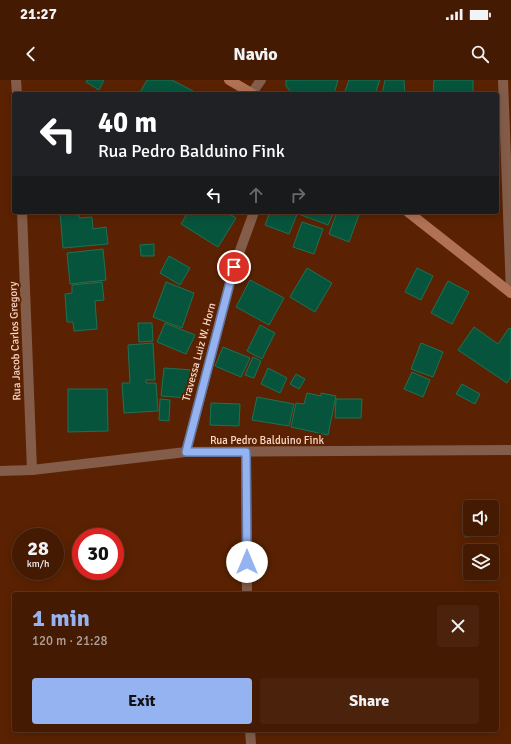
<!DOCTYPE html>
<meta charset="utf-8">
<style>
body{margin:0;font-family:Signika,sans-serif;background:#4b230c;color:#f1f3f6;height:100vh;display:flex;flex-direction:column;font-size:15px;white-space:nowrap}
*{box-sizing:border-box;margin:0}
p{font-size:13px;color:#afa199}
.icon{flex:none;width:22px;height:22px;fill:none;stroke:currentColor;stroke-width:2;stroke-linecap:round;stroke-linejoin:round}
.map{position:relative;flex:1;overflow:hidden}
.side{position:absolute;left:12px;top:512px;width:487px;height:140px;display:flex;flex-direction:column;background:#441a02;border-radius:4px;box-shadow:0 2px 10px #0003,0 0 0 1px #5c3824}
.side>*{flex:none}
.top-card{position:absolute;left:12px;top:12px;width:487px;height:122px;border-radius:4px;box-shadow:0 2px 10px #0003,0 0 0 1px #5c3824;background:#202124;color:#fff;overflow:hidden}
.controls{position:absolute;left:463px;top:420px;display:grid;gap:8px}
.controls a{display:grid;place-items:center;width:36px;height:36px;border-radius:4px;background:#441a02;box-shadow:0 2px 10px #0003,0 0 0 1px #5c3824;font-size:20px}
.speed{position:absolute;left:12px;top:448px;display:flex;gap:8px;font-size:20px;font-weight:700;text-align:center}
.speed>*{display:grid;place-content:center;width:52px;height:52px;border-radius:50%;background:#441a02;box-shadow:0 2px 10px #0003,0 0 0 1px #5c3824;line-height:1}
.speed small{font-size:10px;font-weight:400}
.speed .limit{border:6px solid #d22;background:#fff;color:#111}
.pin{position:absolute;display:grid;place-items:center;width:34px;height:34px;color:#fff;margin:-17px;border:2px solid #fff;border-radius:50%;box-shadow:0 1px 4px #0007}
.me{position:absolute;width:44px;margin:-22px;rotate:0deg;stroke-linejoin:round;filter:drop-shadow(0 0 3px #0008)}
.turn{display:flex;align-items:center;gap:14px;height:84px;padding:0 20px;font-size:18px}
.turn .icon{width:52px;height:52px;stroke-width:2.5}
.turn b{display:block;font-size:28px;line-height:34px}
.lanes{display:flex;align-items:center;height:38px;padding:0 20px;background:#0003;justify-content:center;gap:20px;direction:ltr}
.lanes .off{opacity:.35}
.round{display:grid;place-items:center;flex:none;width:42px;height:42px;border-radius:4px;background:#4b230c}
.summary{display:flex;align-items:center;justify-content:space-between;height:68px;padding:0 20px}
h1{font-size:24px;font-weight:700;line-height:30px;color:#95b2f1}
.action{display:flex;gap:8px;margin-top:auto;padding:8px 20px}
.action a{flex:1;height:46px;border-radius:4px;background:#95b2f1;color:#111;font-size:16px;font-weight:700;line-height:46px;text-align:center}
.action a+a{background:#4b230c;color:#f1f3f6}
.status{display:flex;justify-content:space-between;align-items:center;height:28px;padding:0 20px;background:#441a02;direction:ltr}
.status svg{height:11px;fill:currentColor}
header{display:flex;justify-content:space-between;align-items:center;height:52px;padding:0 20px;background:#441a02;font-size:18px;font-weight:700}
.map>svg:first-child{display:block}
.building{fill:#07543c;stroke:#1e7155}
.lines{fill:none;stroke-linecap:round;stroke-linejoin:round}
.minor{stroke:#845d4a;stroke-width:10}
.secondary{stroke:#b07154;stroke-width:10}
.route-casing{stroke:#61749d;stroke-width:10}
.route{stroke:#95b2f1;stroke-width:7}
.labels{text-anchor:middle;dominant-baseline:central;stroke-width:4;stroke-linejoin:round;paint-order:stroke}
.street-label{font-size:11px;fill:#fbd7c7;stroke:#5a2202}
</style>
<div class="status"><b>21:27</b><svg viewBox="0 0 49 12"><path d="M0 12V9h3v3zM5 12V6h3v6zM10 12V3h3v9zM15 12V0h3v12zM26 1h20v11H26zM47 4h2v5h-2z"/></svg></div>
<header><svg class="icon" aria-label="back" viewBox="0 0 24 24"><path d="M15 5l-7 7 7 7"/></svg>Navio<svg class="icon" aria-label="search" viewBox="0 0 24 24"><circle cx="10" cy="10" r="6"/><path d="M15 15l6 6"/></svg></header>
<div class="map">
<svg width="511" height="664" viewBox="0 0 511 664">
<rect width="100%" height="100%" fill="#5a2202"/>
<g class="building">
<polygon points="87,0 104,0 99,10 86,2"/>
<polygon points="147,0 172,0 193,11 191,14 139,14"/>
<polygon points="286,0 338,0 334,14 292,14 286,6"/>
<polygon points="349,0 380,0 375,14 344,14"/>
<polygon points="385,0 404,0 405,14 382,14"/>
<polygon points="434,0 473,0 473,14 433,14"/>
<polygon points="60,132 79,132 79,138 92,137 93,149 106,147 108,164 63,168"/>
<polygon points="188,132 226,132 236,138 218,167 181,144"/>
<polygon points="270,132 276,135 277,132 298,132 289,154 265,145"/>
<polygon points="302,132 334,132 328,145 301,135"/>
<polygon points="337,132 360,132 349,162 329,154"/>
<polygon points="302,142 323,149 314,174 293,167"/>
<polygon points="154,164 154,176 141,176 140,165"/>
<polygon points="103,169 106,200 70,204 67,173"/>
<polygon points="169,176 190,188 180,205 160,193"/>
<polygon points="307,188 332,203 315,232 290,217"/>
<polygon points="417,188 433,196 421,220 405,212"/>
<polygon points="250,200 284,218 269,245 236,227"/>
<polygon points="448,201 469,212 452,244 431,233"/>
<polygon points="102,202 104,220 95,221 97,249 74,251 73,242 67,242 65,214 72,213 72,205"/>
<polygon points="166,202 194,213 182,248 153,237"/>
<polygon points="138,243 152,243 153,261 139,262"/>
<polygon points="165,243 195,255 186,274 157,262"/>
<polygon points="260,245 275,253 262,279 247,271"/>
<polygon points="474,247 498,264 509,248 511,249 511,297 507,303 458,270"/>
<polygon points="153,263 155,300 146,300 146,303 156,303 158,331 124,333 122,303 130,303 128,265"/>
<polygon points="421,263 443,272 433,297 411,289"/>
<polygon points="223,267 250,278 241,297 215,286"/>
<polygon points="253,277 261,281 254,298 245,295"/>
<polygon points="164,288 193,290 190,318 161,316"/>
<polygon points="268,288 287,298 280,313 261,304"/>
<polygon points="412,292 430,300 423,317 404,309"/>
<polygon points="296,294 305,299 299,309 290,304"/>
<polygon points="462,304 480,314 475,324 456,314"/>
<polygon points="68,309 107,309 108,351 68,352"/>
<polygon points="307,313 321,316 321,313 336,316 328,355 291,347 296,323 304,324"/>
<polygon points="257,317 294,324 289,346 252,340"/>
<polygon points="160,319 170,320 169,341 159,340"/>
<polygon points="336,319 362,319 361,338 335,338"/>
<polygon points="211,323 240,324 239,346 210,345"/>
<polygon points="470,439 470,449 475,449 476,456 465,457 463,440"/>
</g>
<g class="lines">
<g class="minor">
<polyline points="16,0 17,14"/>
<polyline points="503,0 511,213"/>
<polyline points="252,13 261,0"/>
<polyline points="22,132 32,390"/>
<polyline points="186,372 234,187 254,132"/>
<polyline points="246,372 247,514"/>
<polyline points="0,391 32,390 186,372 511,370"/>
<polyline points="250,650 251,664"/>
</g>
<g class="secondary">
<polyline points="229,0 253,14"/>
<polyline points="408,132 511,213"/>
</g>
</g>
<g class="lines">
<defs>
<polyline id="route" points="234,187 186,372 246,372 247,482"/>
</defs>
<use href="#route" class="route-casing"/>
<use href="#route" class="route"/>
</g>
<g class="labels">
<g class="street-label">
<text transform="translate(15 261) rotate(-92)">Rua Jacob Carlos Gregory</text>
<text transform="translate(199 272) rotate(-75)">Travessa Luiz W. Horn</text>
<text x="267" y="360">Rua Pedro Balduino Fink</text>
</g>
</g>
</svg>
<div class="controls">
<a><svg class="icon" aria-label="sound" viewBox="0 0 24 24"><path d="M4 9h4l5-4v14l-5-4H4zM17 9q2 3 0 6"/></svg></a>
<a><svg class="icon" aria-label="layers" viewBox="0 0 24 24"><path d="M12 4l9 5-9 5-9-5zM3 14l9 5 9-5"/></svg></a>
</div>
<div class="speed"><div>28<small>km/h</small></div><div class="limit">30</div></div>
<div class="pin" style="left:234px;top:187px;background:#d93025"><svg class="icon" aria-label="arrive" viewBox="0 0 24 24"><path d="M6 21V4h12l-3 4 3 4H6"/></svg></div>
<svg class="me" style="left:247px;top:482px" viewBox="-20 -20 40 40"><circle r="19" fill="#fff"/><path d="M0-13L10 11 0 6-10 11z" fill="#95b2f1"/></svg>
<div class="top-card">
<div class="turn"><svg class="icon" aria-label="left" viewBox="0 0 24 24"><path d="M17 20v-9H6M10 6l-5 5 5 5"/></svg><div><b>40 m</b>Rua Pedro Balduino Fink</div></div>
<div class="lanes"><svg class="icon" aria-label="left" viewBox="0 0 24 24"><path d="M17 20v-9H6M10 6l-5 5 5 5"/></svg><svg class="icon off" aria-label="ahead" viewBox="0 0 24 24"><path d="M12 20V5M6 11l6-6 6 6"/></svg><svg class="icon off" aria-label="right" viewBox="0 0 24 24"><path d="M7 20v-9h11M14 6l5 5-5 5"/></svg></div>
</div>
<section class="side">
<div class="summary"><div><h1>1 min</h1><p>120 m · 21:28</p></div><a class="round"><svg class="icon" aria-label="close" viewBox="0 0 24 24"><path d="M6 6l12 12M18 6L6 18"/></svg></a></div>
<div class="action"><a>Exit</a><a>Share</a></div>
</section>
</div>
